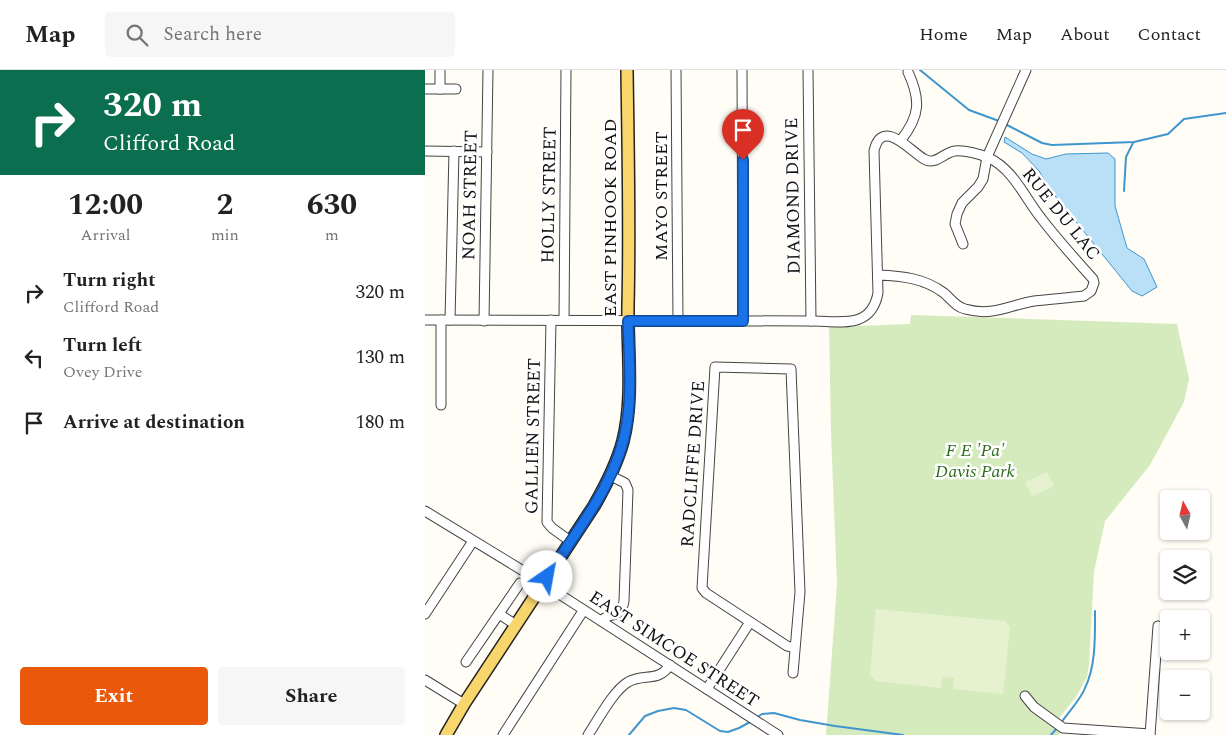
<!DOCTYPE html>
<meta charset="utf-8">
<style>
body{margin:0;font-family:Spectral,serif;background:#f6f6f6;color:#222;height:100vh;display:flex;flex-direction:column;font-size:19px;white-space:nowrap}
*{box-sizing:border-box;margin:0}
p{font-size:16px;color:#767676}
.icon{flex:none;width:28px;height:28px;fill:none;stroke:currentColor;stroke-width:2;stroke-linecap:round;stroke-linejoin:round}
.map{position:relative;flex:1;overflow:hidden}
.sheet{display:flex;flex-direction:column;background:#fff;width:425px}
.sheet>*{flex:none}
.top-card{background:#0b6e4f;color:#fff;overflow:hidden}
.needle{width:32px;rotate:352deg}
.buttons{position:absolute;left:735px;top:420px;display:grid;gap:10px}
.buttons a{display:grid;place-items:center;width:50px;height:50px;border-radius:5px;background:#fff;box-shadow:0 1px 4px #0004;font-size:25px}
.pin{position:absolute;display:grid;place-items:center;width:42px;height:42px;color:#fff;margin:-51px -21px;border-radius:50% 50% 50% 0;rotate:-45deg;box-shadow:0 0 5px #0007}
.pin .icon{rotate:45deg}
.me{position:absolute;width:55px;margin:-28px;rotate:33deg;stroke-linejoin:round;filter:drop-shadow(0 0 4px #0008)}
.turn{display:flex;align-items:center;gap:18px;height:105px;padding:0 20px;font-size:22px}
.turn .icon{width:65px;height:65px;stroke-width:2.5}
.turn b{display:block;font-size:35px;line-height:42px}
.eta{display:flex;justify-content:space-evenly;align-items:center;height:85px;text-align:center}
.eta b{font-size:30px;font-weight:700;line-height:35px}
.action{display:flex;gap:10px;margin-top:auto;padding:10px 20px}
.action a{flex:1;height:58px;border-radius:5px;background:#ea580c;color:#fff;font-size:20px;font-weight:700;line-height:58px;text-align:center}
.action a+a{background:#f6f6f6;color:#222}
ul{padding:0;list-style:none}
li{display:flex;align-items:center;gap:15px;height:65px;padding:0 20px}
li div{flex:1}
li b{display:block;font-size:19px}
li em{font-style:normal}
header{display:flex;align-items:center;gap:30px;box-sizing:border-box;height:70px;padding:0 25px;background:#fff;border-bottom:1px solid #e0e0e0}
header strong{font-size:24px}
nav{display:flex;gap:28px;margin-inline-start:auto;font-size:18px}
.search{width:350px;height:45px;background:#f6f6f6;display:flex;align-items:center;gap:12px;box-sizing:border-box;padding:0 18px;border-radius:5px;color:#767676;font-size:19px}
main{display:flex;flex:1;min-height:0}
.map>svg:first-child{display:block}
.green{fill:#d5ebbd}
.pitch{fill:#e6f2cf}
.water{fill:#b9e0f7;stroke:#3f96cf}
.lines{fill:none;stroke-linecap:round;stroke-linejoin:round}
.stream{stroke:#3f96cf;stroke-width:2}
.minor-casing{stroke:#444;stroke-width:11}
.major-casing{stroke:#222;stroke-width:14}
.minor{stroke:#fff;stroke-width:9}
.major{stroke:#f9d66b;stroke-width:11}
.route-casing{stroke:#114b97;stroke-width:12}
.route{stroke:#1a73e8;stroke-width:9}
.labels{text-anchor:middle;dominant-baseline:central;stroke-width:5;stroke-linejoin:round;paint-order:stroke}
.street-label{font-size:18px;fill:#111;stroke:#fff}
.park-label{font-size:18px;font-style:italic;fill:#2f6b1f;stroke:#fff}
</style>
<header>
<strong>Map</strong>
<div class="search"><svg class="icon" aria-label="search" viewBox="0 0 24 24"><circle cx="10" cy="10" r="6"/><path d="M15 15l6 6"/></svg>Search here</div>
<nav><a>Home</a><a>Map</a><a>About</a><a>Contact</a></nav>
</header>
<main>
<section class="sheet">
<div class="top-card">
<div class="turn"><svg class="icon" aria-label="right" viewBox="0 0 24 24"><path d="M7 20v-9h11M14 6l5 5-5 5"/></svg><div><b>320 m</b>Clifford Road</div></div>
</div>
<div class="eta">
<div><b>12:00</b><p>Arrival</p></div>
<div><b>2</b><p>min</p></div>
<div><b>630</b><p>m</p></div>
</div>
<ul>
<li><svg class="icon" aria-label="right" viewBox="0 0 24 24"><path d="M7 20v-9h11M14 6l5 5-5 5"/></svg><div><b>Turn right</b><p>Clifford Road</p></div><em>320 m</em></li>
<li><svg class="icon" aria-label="left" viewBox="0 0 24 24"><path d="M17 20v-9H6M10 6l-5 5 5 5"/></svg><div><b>Turn left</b><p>Ovey Drive</p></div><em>130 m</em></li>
<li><svg class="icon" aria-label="arrive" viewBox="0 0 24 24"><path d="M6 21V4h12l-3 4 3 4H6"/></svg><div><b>Arrive at destination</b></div><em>180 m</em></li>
</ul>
<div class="action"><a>Exit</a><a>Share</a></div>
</section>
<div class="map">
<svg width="801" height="665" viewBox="0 0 801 665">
<rect width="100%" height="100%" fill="#fffdf5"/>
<polygon class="green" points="486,245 752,254 764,309 759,332 725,395 680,451 669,502 664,595 662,607 651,627 634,648 639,653 634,665 401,665 412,514 406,363 404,257 485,254"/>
<g class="pitch">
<polygon points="622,402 629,416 607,426 600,412"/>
<polygon points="451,539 580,551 585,557 578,624 528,619 529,608 517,607 516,618 451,611 445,605"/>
</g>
<polygon class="water" points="580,67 607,84 621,89 641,84 683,83 690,89 690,136 702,178 719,189 732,217 717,226 707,221 626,121 614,101 597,83 579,72"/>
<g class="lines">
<g class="stream">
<polyline points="495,0 544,40 574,51"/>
<polyline points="580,54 617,73 627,75 709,72 743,64 759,49 801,43"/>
<polyline points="699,121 701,87 708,73"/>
<polyline points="331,648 337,644 349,643 375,650 410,656 478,665"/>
<path d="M636 653C643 642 655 631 660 618 671 596 670 566 670 541"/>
<polyline points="204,665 220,646 233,641 249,638 261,640 295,661 303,662 314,658 325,652"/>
<polyline points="626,665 633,657"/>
</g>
<defs>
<g id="minor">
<polyline points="15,0 15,19"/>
<polyline points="251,0 253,251"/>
<polyline points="317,0 318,251"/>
<polyline points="383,0 386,251"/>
<polyline points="0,19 31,19"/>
<path d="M476 70C495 46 496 30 483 2"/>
<polyline points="0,81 62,82"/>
<polyline points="538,174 530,154 532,144 537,133 553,117 558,109 562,87 601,0"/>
<path d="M0 250 386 251C415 251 446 260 453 223L449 81C457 46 486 82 499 89 511 96 519 82 530 81 540 80 555 84 564 88 588 99 600 128 616 148 632 169 650 189 668 209L669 213 666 221 659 226C642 228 625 229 609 231 584 235 568 247 540 239 531 237 526 229 519 223 499 208 477 206 453 205"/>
<polyline points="25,250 29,81"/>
<polyline points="126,250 122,452 127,458 145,471"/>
<polyline points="139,250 141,0"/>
<polyline points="59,251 63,0"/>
<polyline points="16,335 16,250"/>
<polyline points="0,441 100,502 353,665"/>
<polyline points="0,544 48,471"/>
<polyline points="74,544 91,555"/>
<path d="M176 551C185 541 196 550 199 531L203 420 200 413 186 406"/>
<polyline points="41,592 95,513"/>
<polyline points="368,603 375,522 366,299 290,297 277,518 281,523 362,576 370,578"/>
<polyline points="0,610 39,634"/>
<polyline points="282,619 325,552"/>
<polyline points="600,626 609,637 638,658 725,664"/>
<polyline points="78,665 158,541"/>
<path d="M163 665C173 650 188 621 203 612 219 603 233 613 245 595"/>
<polyline points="725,665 733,556"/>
</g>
<path id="major" d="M21 665 39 634 169 436C181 415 192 394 198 371 209 327 202 280 203 235 205 156 203 78 202 0"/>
</defs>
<use href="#minor" class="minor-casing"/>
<use href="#major" class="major-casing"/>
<use href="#minor" class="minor"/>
<use href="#major" class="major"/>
</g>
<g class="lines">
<defs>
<path id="route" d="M122 507C153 458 193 412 202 353 207 320 204 285 203 251H318V90"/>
</defs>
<use href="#route" class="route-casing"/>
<use href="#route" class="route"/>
</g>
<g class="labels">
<g class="street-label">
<text transform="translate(45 125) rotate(-89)">NOAH STREET</text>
<text transform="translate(124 125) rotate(-89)">HOLLY STREET</text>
<text transform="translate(236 126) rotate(-90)">MAYO STREET</text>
<text transform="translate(368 126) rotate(-91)">DIAMOND DRIVE</text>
<text transform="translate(636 144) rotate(51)">RUE DU LAC</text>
<text transform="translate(185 148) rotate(-90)">EAST PINHOOK ROAD</text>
<text transform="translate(108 366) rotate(-89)">GALLIEN STREET</text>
<text transform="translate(268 394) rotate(-86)">RADCLIFFE DRIVE</text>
<text transform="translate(249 579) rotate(33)">EAST SIMCOE STREET</text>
</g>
<g class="park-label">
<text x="550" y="380">F E 'Pa'<tspan x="550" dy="21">Davis Park</tspan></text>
</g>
</g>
</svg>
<div class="buttons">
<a><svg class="needle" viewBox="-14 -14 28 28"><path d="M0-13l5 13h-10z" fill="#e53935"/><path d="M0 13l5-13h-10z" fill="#767676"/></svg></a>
<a><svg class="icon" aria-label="layers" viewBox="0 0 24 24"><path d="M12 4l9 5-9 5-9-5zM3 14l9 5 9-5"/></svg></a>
<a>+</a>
<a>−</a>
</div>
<div class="pin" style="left:318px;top:90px;background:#d93025"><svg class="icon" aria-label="arrive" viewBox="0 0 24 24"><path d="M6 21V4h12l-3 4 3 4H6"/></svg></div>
<svg class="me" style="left:122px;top:507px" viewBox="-20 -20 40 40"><circle r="19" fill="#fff"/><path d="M0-13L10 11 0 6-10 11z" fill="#1a73e8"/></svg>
</div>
</main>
